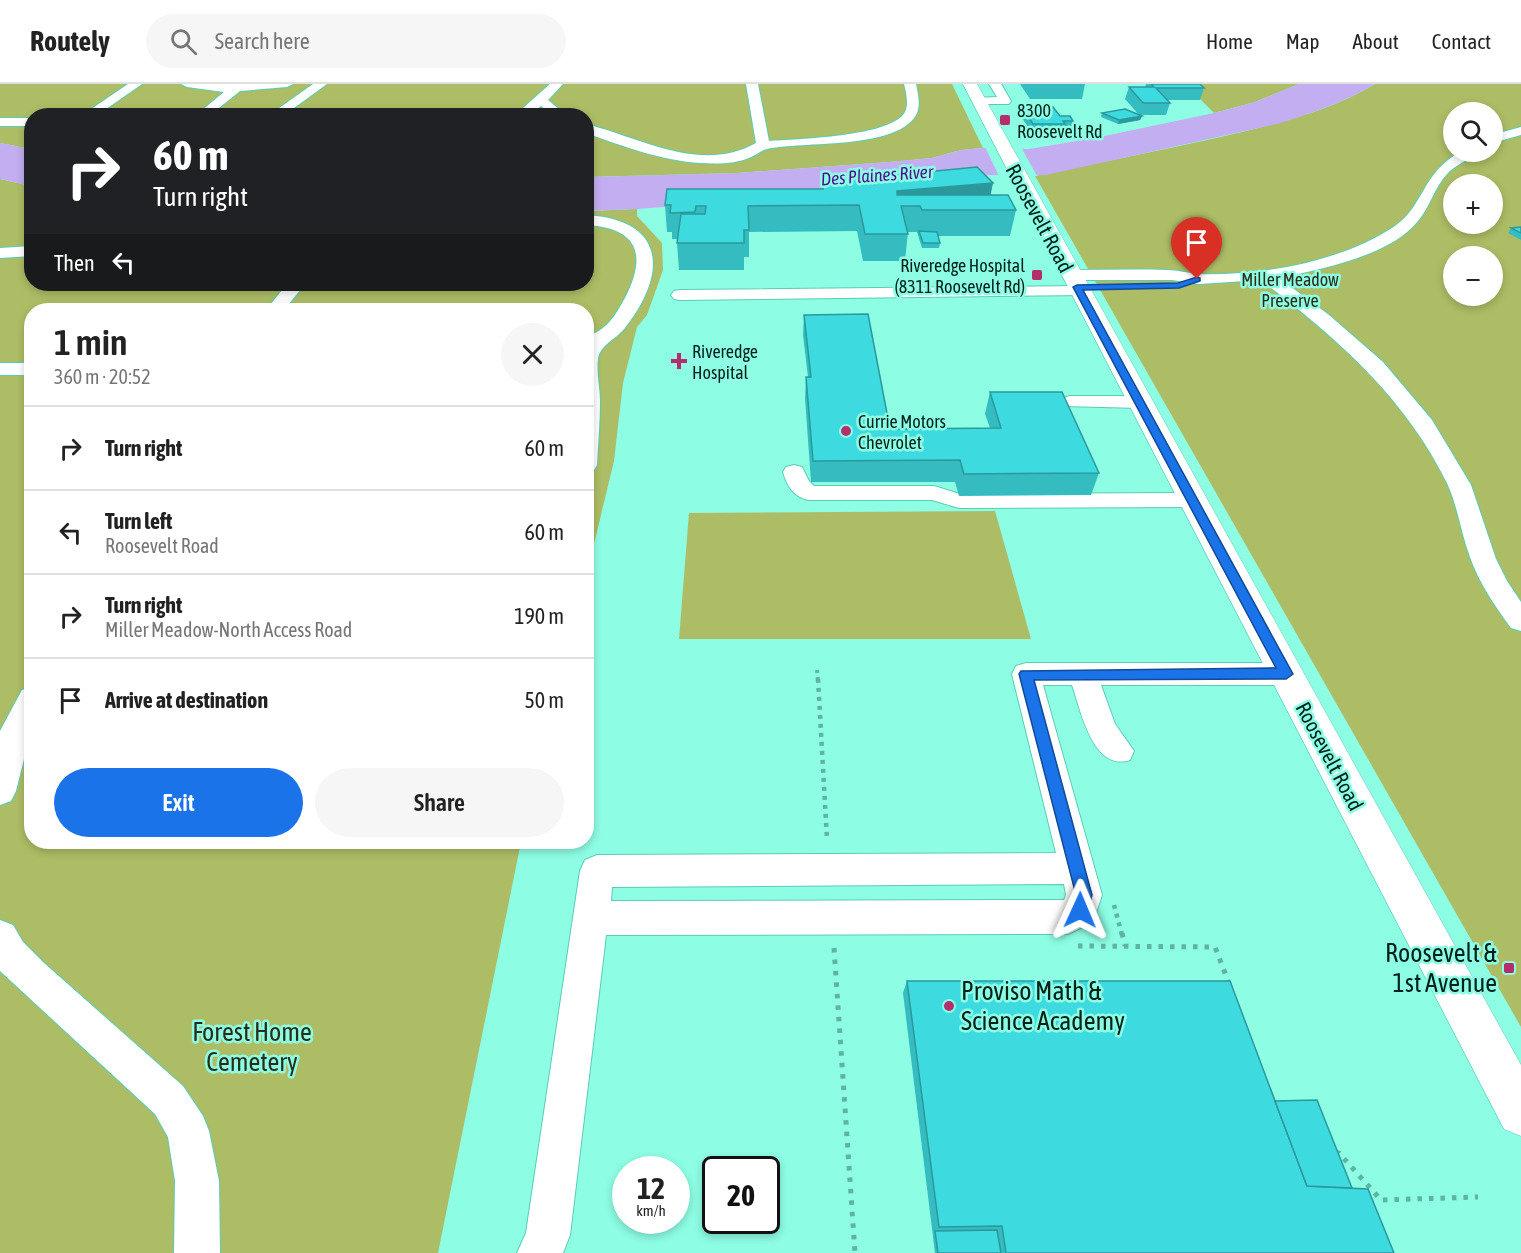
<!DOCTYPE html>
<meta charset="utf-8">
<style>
body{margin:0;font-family:"Asap Condensed",sans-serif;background:#f6f6f6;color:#222;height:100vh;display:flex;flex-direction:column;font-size:22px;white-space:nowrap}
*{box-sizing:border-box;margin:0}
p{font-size:20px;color:#767676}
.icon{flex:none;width:33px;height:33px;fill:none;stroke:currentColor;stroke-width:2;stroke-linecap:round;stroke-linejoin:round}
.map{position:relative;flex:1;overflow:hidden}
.drawer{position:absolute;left:24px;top:219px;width:570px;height:546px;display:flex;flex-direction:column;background:#fff;border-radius:24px;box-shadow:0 3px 9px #0003}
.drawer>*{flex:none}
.top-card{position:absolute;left:24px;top:24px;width:570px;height:183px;border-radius:24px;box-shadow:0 3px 9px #0003;background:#202124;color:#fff;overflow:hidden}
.buttons{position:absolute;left:1443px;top:18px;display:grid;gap:12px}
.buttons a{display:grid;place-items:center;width:60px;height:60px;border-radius:50%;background:#fff;box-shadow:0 3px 9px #0003;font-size:30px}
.speed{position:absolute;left:612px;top:1072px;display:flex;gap:12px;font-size:30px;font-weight:700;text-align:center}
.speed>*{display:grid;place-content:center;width:78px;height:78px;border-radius:50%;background:#fff;box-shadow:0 3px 9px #0003;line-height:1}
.speed small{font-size:15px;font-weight:400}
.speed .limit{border:3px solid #111;border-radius:9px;background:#fff;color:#111}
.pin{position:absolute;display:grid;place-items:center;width:51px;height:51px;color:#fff;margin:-62px -26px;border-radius:50% 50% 50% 0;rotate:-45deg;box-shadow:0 0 6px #0007}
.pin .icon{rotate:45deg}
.me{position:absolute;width:66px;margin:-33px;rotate:1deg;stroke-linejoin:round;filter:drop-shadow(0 0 4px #0008)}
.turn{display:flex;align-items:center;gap:21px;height:126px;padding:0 30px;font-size:27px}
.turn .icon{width:78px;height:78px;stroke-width:2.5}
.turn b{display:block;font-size:42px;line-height:51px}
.then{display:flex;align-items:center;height:57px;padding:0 30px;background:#0003;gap:12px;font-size:22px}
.round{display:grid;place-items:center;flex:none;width:63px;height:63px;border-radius:32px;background:#f6f6f6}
.summary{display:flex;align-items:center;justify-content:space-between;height:102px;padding:0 30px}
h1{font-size:36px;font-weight:600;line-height:45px}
.cta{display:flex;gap:12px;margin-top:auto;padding:12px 30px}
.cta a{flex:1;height:69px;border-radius:36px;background:#1a73e8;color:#fff;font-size:24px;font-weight:600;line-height:69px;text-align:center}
.cta a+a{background:#f6f6f6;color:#222}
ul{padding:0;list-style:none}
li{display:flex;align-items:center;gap:18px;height:84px;padding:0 30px;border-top:2px solid #e0e0e0}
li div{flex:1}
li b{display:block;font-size:22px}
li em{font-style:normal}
header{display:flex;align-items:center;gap:36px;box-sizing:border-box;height:84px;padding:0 30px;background:#fff;border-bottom:2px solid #e0e0e0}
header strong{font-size:28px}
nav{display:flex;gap:33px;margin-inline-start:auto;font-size:21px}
.search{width:420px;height:54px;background:#f6f6f6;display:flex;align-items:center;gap:15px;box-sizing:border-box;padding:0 21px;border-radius:33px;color:#767676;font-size:22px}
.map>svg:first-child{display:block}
.green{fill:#adbd65;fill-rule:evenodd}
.water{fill:#c2aef0}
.pier{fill:#8dfde4}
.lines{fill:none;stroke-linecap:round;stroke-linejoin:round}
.minor-casing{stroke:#5bcdb6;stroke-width:2}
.major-casing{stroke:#5bcdb6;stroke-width:1}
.path-far2{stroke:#5eb4a1;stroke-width:4;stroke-dasharray:3 4;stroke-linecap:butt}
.path-far1{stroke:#5eb4a1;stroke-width:4.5;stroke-dasharray:4 5;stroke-linecap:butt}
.path{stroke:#5eb4a1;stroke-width:5;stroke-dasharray:4.5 7;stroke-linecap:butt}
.minor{fill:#fff;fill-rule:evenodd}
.major{fill:#fff;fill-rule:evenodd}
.wall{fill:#34bcc0}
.shaded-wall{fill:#2b999c}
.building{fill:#3ddbdf;stroke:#2b999c;stroke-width:1.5}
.route{fill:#1a73e8;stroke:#114b97;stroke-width:1.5}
.poi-dot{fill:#b62d6b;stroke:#8dfde4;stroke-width:2}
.labels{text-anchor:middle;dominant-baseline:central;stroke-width:5;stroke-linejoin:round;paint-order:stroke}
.far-poi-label{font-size:18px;fill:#00221b;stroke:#8dfde4;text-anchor:start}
.far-water-label{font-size:18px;font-style:italic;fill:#4f0f93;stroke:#8dfde4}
.far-park-label{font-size:18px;fill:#2a2e18;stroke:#8dfde4}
.street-label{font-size:21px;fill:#00221b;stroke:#8dfde4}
.near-poi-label{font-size:26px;fill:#00221b;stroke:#8dfde4;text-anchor:end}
.near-park-label{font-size:26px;fill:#2a2e18;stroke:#8dfde4}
</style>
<header>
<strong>Routely</strong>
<div class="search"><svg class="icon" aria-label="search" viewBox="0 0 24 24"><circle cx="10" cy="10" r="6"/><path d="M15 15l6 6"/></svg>Search here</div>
<nav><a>Home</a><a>Map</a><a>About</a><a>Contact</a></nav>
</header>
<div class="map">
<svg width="1521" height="1169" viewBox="0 0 1521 1169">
<rect width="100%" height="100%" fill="#8dfde4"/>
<g class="green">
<polygon points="0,0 952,0 983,64 961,66 932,74 889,78 737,89 587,93 586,32 32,32 31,65 0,59"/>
<polygon points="1180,0 1299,0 1255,18 1214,29 1187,2"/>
<path d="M1375 0H1521V943L1035 92C1104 77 1176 64 1246 47 1290 36 1336 24 1375 0ZM1454 28H1492V68H1454ZM1454 100H1492V140H1454ZM1454 172H1492V212H1454Z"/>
<polygon points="0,95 31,102 32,200 586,200 587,127 637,125 637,132 662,159 663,186 647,231 637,243 623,299 614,377 587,489 586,226 32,226 32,758 521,758 438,1169 0,1169"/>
<polygon points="995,427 1031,555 679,555 689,429"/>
</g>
<g class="water">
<path d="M1299 0H1375C1345 18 1310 30 1277 40L1046 91H990L856 108 637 125 587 127V93L737 89 889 78 932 74 961 66 983 64 1029 65 1100 53 1214 29 1255 18Z"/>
<polygon points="0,59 31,65 31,102 0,95"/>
</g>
<polygon class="pier" points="985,63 1021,63 1037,92 999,92"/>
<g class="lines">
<defs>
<g id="minor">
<polygon points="128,0 142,0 96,32 81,32"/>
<polygon points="181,0 293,0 287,3 240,7 209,32 195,32 224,8 187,3"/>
<polygon points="313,0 327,0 283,32 268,32"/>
<polygon points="550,0 563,0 548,16 567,32 553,32 541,22 529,32 514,32"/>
<path d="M746 0H758L769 57C795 55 892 53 905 28 909 20 906 8 904 0H916C918 10 921 22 916 31 896 66 801 57 767 65 761 66 757 71 751 73 736 80 717 80 701 79 662 77 623 62 586 49V40C641 54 701 90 756 59Z"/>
<polygon points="989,0 1001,0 1011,17 1009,20 975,20 975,14 997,13"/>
<rect x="0" y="34" width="32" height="8"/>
<polygon points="1521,43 1521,51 1492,59 1492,51"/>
<path d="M1460 68H1476C1468 77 1455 81 1447 90 1434 104 1430 123 1418 137 1390 172 1321 185 1279 194L1329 231 1383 278 1432 336 1471 401 1496 475 1507 497 1521 518V547L1511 544C1495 522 1479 499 1470 473 1461 449 1458 423 1447 399 1405 313 1336 253 1261 196L1199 200 1172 196H1071L1065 195 1062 191 1065 187 1071 186C1103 186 1135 185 1167 186 1177 186 1188 189 1198 190 1261 192 1342 178 1395 142 1424 122 1422 89 1460 68Z"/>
<path d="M586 131C668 136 667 191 624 245 616 255 600 261 598 275 596 288 600 304 600 317 600 338 598 360 597 381L594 386 586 388V253C607 246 615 232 625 214 647 171 639 144 586 141Z"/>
<polygon points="32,162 32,172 0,174 0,164"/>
<polygon points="287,200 305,200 284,226 266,226"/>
<polygon points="1080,202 1086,203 1089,207 1086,211 680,216 674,215 671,211 674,207 680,206"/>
<rect x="0" y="279" width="32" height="12"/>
<polygon points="1070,312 1140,312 1147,314 1150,318 1147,322 1140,324 1063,322 1060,318 1063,314"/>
<path d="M794 381 802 383 809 397 814 402H934L960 410 1191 409 1199 411 1203 416 1199 421 1191 423 959 424 932 416H808C793 412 787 402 783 388L786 383Z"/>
<path d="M1026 579H1286L1296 582 1300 590 1296 598 1286 601H1101L1115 640 1134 667 1130 676C1093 688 1081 627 1072 601H1043L1102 811 1093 838 1068 850 606 851 570 1151 563 1169H517L526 1149 580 787 585 776 597 771 1056 769 1012 590 1016 582ZM1064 800 1066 811 1064 816 611 817 612 803Z"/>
<polygon points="32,603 32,643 16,707 11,717 0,721 0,647 22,606"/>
<polygon points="0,836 13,841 23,858 44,879 183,1002 203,1032 209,1047 219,1097 220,1169 174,1169 175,1097 168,1053 155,1030 0,887"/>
</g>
<polygon id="major" points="963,0 977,0 1521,981 1521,1052 1504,1045"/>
</defs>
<use href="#minor" class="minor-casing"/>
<use href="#major" class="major-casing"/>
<polyline class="path-far2" points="817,586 818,597"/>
<g class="path-far1">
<polyline points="818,595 827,755"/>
<polyline points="1114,821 1122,851"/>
</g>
<g class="path">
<polyline points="1122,849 1125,862"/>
<polyline points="1078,862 1215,863 1230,902"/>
<polyline points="834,864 855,1169"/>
<polyline points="1335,1069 1339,1069 1381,1116 1478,1113"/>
</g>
<use href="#minor" class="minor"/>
<use href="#major" class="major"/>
</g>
<g class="wall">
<polygon points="1020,0 1085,0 1082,15 1030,15"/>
<polygon points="1146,0 1200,0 1204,4 1200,16 1168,16 1170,19 1166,31 1140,31 1142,32 1140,36 1118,40 1101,33 1102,29 1139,31 1125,15 1129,3 1145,3"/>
<polygon points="1022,23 1060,32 1073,37 1071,46 1063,46 1063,48 1031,48 1020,31"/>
<polygon points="822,98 990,111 1016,126 1010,152 938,152 940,159 939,164 922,164 917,148 908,148 905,177 863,177 857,147 749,148 749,173 744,173 744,186 679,186 677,159 677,155 672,155 672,148 667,148 665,121 822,105"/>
<polygon points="1521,143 1521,156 1508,149 1511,144"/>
<polygon points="804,231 890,345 990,344 985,330 990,308 1099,389 1091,411 959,412 955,398 811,398 805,314 806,293 808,293 803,251"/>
<polygon points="907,897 1275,1017 1352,1104 1394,1169 935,1169 903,909"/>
</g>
<g class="shaded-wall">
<polygon points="1142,32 1140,36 1118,40 1119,36"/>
<polygon points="993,99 988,124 901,122 900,132 897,107"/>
</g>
<g class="building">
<polygon points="1151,0 1200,0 1204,4 1156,4 1170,19 1143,19 1129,3 1154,3"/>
<polygon points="1022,23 1053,23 1060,32 1070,32 1073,37 1063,37 1065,40 1033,40"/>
<polygon points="1125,25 1142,32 1119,36 1102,29"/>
<polygon points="977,83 993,99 897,107 897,111 1008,111 1016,126 922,126 920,122 901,122 908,150 865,150 859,121 748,122 749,146 744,146 744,159 677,159 681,130 705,130 706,122 696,122 695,128 670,129 671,121 665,121 667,105 823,105 822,98"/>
<polygon points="1521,143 1521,149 1511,144"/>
<polygon points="919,147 937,148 940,159 923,159"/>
<polygon points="868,230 890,345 1001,344 990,308 1062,308 1099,389 964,390 960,376 813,377 806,293 811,293 804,231"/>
<polygon points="907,897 1230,897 1307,1102 1368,1105 1394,1169 1006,1169 1002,1142 939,1143"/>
<polygon points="1317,1016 1352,1104 1307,1102 1275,1017"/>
<polygon points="997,1146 1001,1169 938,1169 935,1147"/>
</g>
<polygon class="route" points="1197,193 1200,194 1200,197 1179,204 1083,206 1293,590 1286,595 1034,596 1092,811 1086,832 1080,834 1074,832 1072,826 1076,811 1019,590 1021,587 1276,584 1073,203 1077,201 1178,199"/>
<g class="poi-dot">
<rect x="999" y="30" width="12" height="12" rx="3"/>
<rect x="1031" y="185" width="12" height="12" rx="3"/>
<path d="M676 268h6v6h6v6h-6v6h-6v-6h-6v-6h6z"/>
<circle cx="846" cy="347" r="6"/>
<rect x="1503" y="878" width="12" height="12" rx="3"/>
<circle cx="949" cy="922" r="6"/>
</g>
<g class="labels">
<g class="far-poi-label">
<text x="1017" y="26">8300<tspan x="1017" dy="21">Roosevelt Rd</tspan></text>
<text x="1025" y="181" text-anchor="end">Riveredge Hospital<tspan x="1025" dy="21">(8311 Roosevelt Rd)</tspan></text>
<text x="692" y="267">Riveredge<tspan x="692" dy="21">Hospital</tspan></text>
<text x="858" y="337">Currie Motors<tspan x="858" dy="21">Chevrolet</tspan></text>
</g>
<g class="far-water-label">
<text transform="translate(877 91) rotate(-4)">Des Plaines River</text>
</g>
<g class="far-park-label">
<text x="1290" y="195">Miller Meadow<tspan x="1290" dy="21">Preserve</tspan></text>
</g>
<g class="street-label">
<text transform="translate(1040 134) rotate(62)">Roosevelt Road</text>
<text transform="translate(1330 672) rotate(62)">Roosevelt Road</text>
</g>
<g class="near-poi-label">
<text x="1497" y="869">Roosevelt &amp;<tspan x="1497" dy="30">1st Avenue</tspan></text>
<text x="961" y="907" text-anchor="start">Proviso Math &amp;<tspan x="961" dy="30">Science Academy</tspan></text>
</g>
<g class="near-park-label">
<text x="252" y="948">Forest Home<tspan x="252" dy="30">Cemetery</tspan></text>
</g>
</g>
</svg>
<div class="buttons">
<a><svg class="icon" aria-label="search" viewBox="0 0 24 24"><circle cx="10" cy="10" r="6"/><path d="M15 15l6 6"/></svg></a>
<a>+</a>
<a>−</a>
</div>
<div class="speed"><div>12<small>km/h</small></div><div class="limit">20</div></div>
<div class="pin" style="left:1197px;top:195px;background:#d93025"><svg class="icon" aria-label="arrive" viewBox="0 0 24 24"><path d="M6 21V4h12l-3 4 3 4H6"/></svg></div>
<svg class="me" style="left:1080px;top:826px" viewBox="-20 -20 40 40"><path d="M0-17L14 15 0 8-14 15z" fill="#1a73e8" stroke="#fff" stroke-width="4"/></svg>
<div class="top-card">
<div class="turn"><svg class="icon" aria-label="right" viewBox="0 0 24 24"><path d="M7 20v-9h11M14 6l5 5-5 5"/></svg><div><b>60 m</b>Turn right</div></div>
<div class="then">Then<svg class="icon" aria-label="left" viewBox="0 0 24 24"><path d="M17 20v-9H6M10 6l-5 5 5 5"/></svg></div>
</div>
<section class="drawer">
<div class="summary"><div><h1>1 min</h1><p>360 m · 20:52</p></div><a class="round"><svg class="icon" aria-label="close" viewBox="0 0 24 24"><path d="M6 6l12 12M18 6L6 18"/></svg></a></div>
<ul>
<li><svg class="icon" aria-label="right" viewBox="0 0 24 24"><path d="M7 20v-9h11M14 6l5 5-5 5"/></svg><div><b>Turn right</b></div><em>60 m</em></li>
<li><svg class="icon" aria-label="left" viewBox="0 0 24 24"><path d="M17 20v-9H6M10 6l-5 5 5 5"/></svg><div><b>Turn left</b><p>Roosevelt Road</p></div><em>60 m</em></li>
<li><svg class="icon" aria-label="right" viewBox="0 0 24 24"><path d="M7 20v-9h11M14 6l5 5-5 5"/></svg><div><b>Turn right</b><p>Miller Meadow-North Access Road</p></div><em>190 m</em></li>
<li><svg class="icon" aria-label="arrive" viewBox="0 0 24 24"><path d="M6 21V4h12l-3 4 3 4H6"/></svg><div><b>Arrive at destination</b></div><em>50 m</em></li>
</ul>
<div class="cta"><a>Exit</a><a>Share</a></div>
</section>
</div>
